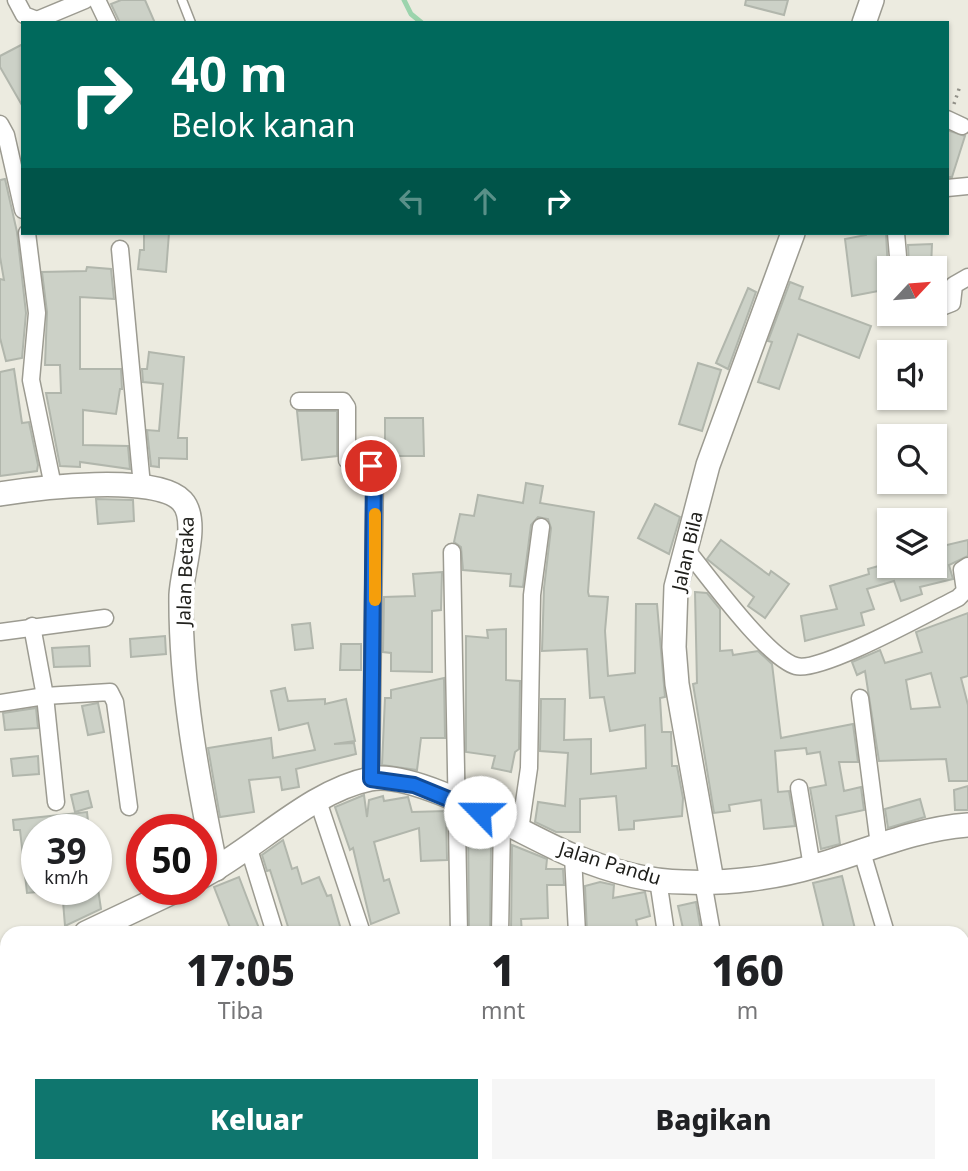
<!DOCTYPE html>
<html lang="id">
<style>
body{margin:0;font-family:"Noto Sans",sans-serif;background:#f6f6f6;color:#202124;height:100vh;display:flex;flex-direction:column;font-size:26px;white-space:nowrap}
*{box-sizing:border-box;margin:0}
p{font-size:23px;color:#757577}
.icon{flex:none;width:38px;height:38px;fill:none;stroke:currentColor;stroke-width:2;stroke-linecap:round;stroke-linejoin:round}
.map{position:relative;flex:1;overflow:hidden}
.sheet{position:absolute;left:0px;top:926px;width:970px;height:247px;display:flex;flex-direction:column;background:#fff;border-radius:21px 21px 0 0;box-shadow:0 2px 5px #0004}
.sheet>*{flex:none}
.hud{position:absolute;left:21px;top:21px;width:928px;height:214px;border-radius:0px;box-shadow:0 2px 5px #0004;background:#00695c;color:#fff;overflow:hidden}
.needle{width:46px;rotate:64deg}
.buttons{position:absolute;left:877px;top:256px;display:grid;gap:14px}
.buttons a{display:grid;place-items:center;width:70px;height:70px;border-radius:0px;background:#fff;box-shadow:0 2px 5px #0004;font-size:35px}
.speed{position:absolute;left:21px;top:814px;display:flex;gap:14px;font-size:35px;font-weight:700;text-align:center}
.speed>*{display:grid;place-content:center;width:91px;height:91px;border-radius:50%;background:#fff;box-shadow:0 2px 5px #0004;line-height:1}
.speed small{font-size:18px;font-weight:400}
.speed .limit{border:10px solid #d22;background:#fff;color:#111}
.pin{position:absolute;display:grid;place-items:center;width:60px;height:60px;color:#fff;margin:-30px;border:4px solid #fff;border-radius:50%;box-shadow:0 2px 7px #0007}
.me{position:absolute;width:77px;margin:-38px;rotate:293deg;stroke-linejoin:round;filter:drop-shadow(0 0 5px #0008)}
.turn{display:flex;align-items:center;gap:24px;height:147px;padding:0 35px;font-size:32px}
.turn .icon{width:91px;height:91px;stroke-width:2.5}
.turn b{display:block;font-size:49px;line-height:60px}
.lanes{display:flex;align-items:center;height:66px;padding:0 35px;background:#0003;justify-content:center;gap:35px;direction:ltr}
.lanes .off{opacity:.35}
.eta{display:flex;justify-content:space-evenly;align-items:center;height:119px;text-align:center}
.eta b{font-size:42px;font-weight:800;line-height:49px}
.cta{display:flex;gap:14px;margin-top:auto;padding:14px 35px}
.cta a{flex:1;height:80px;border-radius:0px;background:#0f766e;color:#fff;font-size:28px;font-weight:800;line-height:80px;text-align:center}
.cta a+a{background:#f6f6f6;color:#202124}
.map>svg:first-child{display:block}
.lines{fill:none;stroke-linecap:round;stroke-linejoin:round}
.stream{stroke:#9cd4ad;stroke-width:5}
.building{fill:#ccd1c7;stroke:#b1b6ac;stroke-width:2;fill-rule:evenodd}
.lane-casing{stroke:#9c9b91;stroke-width:11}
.street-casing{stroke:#9c9b91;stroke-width:19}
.secondary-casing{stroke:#9c9b91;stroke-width:26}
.path{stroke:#929189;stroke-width:3.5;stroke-dasharray:2 5;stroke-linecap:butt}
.lane{stroke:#fff;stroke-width:8}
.street{stroke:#fff;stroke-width:16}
.secondary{stroke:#fff;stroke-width:23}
.route-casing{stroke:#114b97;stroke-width:18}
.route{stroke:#1a73e8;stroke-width:12}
.slow{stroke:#f59e0b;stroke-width:12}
.labels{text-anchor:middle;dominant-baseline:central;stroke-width:7;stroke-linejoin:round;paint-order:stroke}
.street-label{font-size:19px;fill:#20201c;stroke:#fff}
</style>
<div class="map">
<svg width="968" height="1171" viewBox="0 0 968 1171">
<rect width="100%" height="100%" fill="#ecebe0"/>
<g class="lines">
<polyline class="stream" points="404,0 411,14 422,23"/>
</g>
<g class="building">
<polygon points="121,0 145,0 155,23 120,23 111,4"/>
<polygon points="746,0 788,0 784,15 745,5"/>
<polygon points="23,44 23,107 0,67 0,56"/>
<polygon points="947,130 965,136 952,177 947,177"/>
<polygon points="5,179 17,232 26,313 22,358 6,361 0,338 0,279 4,280 0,257 0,180"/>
<polygon points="144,233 169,233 166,272 138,269 140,250 144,250"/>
<polygon points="866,233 886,233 889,289 852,296 845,239 866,235"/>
<polygon points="932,244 931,268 909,268 908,245"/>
<polygon points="87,267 111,269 114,299 80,297 80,369 121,369 122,389 120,389 116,414 83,410 83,445 128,446 130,469 80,462 80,467 60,466 46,393 61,393 60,365 45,365 47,312 42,272 86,271"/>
<polygon points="790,282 803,287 799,299 871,326 859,358 798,334 779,389 758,382 772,342 768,341"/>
<polygon points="748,288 756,292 728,369 716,363"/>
<polygon points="149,352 184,357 178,438 187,438 187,459 159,458 159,467 151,466 147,430 159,431 163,384 143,382 142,369 147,369"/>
<polygon points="698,363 721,370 702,431 679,424"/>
<polygon points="14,369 22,423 29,422 38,465 37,471 0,476 0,372"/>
<polygon points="297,411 337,411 337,456 302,460"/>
<polygon points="385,418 423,418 424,456 385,456"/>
<polygon points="526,483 543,486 540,503 594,512 588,592 589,596 608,597 605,631 608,676 635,673 636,604 657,604 665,697 660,698 662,732 671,732 672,766 677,766 683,798 682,816 634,821 634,829 619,830 616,796 580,799 580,832 556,832 535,822 538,802 565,806 568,753 540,751 541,699 565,699 564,740 591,739 591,774 646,768 645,725 610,731 604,697 590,698 587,649 542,651 544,588 551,528 548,519 538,517 531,525 523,587 510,586 511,574 463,570 461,547 454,542 460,514 474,516 478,495 523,503"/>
<polygon points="96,499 133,500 134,521 98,524"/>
<polygon points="655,504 680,517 669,554 638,538"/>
<polygon points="721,540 769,575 771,571 789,584 765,618 748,606 754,597 707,559"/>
<polygon points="968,540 968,556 949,565 953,579 920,587 922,594 901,601 894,581 867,589 874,609 861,613 864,625 805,641 801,616 837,609 830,586 869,574 868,569 882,565 934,565 934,548"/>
<polygon points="442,572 441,610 432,611 432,672 391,671 391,653 383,652 384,597 415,596 413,574"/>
<polygon points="695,592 707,593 720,609 720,651 732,650 733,655 758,651 772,664 781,738 853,724 858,762 839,762 844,791 861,787 864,810 836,816 840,844 821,849 810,788 826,785 820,752 807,754 806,748 775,751 778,792 789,791 795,826 764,829 761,800 729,805 730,811 714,813 693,684 697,683"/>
<path d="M968 613V676L961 678 968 705V781H949L946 759 879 761 865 671 857 675 852 662 880 650 885 663 922 652 916 632ZM931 673 940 707 911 709 906 680Z"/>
<polygon points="310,623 313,648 295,650 292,625"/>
<polygon points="506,629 506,680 520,681 519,749 515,752 511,772 492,768 495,756 466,752 466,636 488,638 487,630"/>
<polygon points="165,636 166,654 131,657 130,639"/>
<polygon points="341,644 361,644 361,670 340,670"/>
<polygon points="89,646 90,666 54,667 52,648"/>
<polygon points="444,678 445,738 421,738 417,770 382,765 385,698 391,698 391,690"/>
<polygon points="285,688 288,701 325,699 325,704 346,699 355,741 334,744 354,743 356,754 296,769 299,787 282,790 280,777 249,780 254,812 220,817 208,748 271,738 273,758 315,750 308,723 279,730 271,691"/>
<polygon points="98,703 104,732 88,735 82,706"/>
<polygon points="36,708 38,728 5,730 3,713"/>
<polygon points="38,756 39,774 13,776 11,759"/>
<polygon points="968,786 968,810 955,810 954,790"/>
<polygon points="88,791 92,807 75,812 71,795"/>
<polygon points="364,795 367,817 369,800 383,796 384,801 408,797 412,812 446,811 447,860 421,861 419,828 374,842 384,881 389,879 399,913 371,924 353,848 350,850 335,807"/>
<polygon points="920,799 925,817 888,828 885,809"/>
<polygon points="87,812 89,830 37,830 37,892 27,893 20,830 14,830 13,820"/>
<polygon points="468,826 488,830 488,845 491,845 490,933 471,933 469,927"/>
<polygon points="283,840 292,869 297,867 302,884 319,877 327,896 331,895 342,933 290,933 270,870 267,871 262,855"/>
<polygon points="512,845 547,859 546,869 563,869 564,885 547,885 548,918 521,919 522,933 511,933"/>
<polygon points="842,876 855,929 825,933 813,883"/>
<polygon points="239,877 252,911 261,933 232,933 214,887"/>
<polygon points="600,882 614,885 613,898 645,892 650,916 636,920 639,933 587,933 585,886"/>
<polygon points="62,889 98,889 101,909 65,926"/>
<polygon points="696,902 701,931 684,933 678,906"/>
</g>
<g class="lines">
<defs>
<polyline id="lane" points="182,0 191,23"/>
<g id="street">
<polyline points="16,0 24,15 37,20 85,0"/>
<polyline points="97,0 108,23"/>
<polyline points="947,119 962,126"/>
<polyline points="0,124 6,135 23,210"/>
<polyline points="947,188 968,186"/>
<polyline points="27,233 37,313 31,380 53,486"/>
<polyline points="896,233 899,268"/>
<polyline points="120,249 142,486"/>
<polyline points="934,310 952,303 954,285 968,277"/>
<polyline points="299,401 343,401 347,407 347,460 371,466 375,469 371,779"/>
<path d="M686 549C707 575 767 658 796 666 821 673 929 612 958 598L965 591 962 570 968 566"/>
<polyline points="452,552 459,933"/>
<polyline points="32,626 45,696 56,802"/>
<polyline points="0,632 105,618"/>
<polyline points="860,698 879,845"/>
<polyline points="0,703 45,696 110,692 115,702 129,807"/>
<polyline points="799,788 812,867"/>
<polyline points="318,801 362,933"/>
<polyline points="520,830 529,768 532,595 541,527"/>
<polyline points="249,849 275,933"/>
<polyline points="862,852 886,933"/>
<polyline points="573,856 577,933"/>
<polyline points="658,880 666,933"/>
<polyline points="703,882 712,933"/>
<polyline points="500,933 502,821"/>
<polyline points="0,989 7,1014"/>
<polyline points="330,1166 330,1171"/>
<polyline points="420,1166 420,1171"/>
<polyline points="750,1166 751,1171"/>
<polyline points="498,1171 498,1166"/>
</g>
<g id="secondary">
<polyline points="864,23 872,0"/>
<path d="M0 494C37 488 156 473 182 501 200 520 182 570 181 595 180 686 198 780 216 869"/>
<path d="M201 877C255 849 310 791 370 779 417 769 525 836 571 855 605 869 648 882 684 882 726 884 775 878 815 866 867 851 914 829 968 825"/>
<polyline points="712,881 677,684 674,647 676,587 708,465 793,233"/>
<polyline points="86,933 179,889"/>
<polyline points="0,972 7,969"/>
</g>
</defs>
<use href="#lane" class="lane-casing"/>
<use href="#street" class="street-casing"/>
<use href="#secondary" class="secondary-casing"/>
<polyline class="path" points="954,104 960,86"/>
<use href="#lane" class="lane"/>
<use href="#street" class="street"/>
<use href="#secondary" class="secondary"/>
</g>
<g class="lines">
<defs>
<polyline id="route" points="371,466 374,469 371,779 414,785 480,812"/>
</defs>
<use href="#route" class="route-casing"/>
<use href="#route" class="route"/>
<polyline class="slow" points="375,514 375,600"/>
</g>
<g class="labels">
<g class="street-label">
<text transform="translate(687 551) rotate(-77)">Jalan Bila</text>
<text transform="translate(185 571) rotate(-88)">Jalan Betaka</text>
<text transform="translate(610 863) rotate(17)">Jalan Pandu</text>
</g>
</g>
</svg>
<div class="buttons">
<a><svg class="needle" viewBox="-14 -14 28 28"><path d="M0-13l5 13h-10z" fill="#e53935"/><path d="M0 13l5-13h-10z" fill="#757577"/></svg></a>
<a><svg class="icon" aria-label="sound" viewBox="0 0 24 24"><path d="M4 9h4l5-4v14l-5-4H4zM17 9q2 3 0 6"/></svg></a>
<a><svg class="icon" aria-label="search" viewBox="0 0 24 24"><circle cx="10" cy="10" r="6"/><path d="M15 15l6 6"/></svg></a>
<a><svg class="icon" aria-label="layers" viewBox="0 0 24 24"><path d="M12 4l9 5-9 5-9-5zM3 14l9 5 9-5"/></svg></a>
</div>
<div class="speed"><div>39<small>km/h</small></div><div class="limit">50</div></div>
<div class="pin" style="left:371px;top:466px;background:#d93025"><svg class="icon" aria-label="arrive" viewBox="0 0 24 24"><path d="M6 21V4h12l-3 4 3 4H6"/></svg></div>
<svg class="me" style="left:480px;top:812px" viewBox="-20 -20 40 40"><circle r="19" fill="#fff"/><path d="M0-13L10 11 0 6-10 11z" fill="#1a73e8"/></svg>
<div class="hud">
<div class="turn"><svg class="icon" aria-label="right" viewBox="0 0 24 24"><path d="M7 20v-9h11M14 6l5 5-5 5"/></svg><div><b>40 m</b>Belok kanan</div></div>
<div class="lanes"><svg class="icon off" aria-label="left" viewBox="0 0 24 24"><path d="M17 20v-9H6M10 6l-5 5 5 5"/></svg><svg class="icon off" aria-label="ahead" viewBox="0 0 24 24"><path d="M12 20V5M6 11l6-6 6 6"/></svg><svg class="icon" aria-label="right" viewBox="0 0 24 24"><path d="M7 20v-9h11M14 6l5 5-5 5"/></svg></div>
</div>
<section class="sheet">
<div class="eta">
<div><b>17:05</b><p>Tiba</p></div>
<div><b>1</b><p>mnt</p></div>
<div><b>160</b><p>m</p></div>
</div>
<div class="cta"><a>Keluar</a><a>Bagikan</a></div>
</section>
</div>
